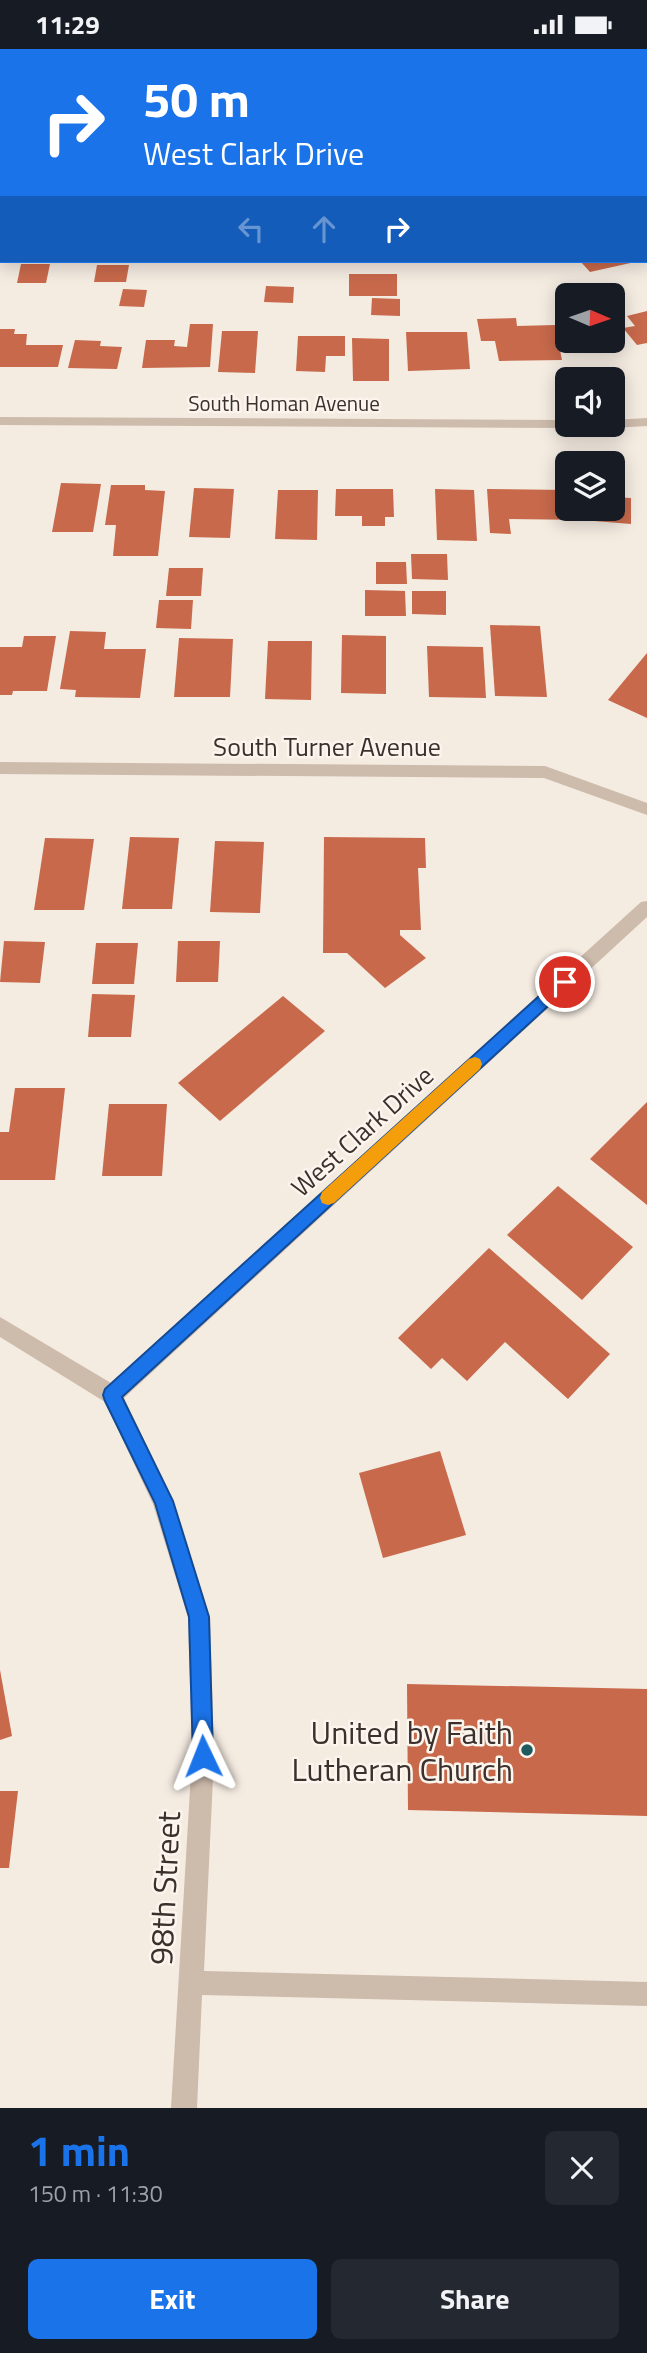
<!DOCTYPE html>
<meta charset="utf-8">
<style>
body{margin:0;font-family:"Titillium Web",sans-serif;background:#242831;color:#f1f3f6;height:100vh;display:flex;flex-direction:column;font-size:26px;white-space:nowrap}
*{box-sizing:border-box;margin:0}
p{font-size:23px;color:#9ea1a6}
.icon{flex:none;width:38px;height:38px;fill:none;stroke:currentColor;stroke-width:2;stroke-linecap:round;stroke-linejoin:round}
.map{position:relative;height:2059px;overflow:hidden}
.panel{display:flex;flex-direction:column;background:#171b24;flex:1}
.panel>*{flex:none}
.guide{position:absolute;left:0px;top:0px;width:648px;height:214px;box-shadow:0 4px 18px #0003;background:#1a73e8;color:#fff;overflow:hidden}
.needle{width:46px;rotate:92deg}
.tools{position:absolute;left:555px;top:234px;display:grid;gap:14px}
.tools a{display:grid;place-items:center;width:70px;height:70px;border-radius:10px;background:#171b24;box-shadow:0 4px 18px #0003;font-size:35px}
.pin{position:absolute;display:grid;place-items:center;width:60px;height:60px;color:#fff;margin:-30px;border:4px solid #fff;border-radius:50%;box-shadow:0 2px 7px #0007}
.me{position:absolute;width:77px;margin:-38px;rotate:358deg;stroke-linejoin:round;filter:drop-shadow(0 0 5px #0008)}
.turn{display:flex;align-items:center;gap:24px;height:147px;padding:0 28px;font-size:32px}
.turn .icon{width:91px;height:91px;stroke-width:2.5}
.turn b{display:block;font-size:49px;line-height:60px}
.lanes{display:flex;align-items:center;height:66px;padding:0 28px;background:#0003;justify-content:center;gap:35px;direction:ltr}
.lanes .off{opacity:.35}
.round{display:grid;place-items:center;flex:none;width:74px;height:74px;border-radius:10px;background:#242831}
.overview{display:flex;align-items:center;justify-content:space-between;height:119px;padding:0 28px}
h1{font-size:42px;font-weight:700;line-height:52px;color:#1a73e8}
.primary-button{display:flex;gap:14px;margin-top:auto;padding:14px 28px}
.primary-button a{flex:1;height:80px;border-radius:10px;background:#1a73e8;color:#fff;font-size:28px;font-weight:700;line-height:80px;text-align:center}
.primary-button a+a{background:#242831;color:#f1f3f6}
.status{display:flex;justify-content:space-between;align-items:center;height:49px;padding:0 35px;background:#171b24;direction:ltr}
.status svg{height:19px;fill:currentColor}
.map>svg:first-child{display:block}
.building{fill:#c8694b}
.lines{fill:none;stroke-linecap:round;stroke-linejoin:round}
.minor{fill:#cdbbac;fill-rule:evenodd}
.route{fill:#1a73e8;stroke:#114b97;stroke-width:2}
.slow{fill:#f59e0b}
.poi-dot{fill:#1f5a5e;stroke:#fbf5ee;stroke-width:2.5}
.labels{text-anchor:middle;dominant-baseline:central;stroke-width:5;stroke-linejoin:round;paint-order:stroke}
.far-street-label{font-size:21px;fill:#3b302b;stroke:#fbf5ee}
.street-label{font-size:26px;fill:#3b302b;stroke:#fbf5ee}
.near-poi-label{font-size:32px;fill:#3b302b;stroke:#fbf5ee;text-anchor:end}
.near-street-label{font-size:32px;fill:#3b302b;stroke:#fbf5ee}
</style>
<div class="status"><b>11:29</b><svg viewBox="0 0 49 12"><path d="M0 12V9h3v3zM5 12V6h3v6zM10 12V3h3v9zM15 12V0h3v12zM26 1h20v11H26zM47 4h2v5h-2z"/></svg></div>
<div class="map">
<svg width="647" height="2059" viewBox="0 0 647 2059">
<rect width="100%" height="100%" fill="#f4ebe1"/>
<g class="building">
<polygon points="580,212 634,212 635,213 590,223"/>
<polygon points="21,215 50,215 46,234 17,234"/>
<polygon points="97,216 129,216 126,233 94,233"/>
<rect x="349" y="225" width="48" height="22"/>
<polygon points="266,237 294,238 293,254 264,253"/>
<polygon points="123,240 147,241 144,258 119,257"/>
<polygon points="372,249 400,250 400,267 371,266"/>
<polygon points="647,262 647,294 637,296 623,279 635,277 627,267"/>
<polygon points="516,269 517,277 555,276 562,311 499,312 495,292 481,292 477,270"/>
<polygon points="190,275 213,275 210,318 142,319 146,291 175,291 174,297 187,298"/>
<polygon points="612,279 622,298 580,303 575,292 612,292"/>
<polygon points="0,280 15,280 14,285 27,285 26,296 63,296 58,318 0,318"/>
<polygon points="222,282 258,282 255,324 218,323"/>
<polygon points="406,283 467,283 470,320 408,322"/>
<polygon points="298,287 345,287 345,307 326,307 325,323 296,322"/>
<polygon points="352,289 389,290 389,332 353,332"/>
<polygon points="75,291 101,292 100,297 122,298 117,320 68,319"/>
<polygon points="61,434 101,435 93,483 52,483"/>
<polygon points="111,436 145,436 145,441 165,442 158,507 113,507 116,476 105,476"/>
<polygon points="194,439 234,440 230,489 189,488"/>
<polygon points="336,440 393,440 394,468 385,468 385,477 362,477 362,467 335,467"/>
<polygon points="435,440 474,441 477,492 437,491"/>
<polygon points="487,440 567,441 567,460 585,460 586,471 509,470 511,485 490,484"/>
<polygon points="278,441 318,441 317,491 275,490"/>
<polygon points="612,448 631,449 631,475 594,472 595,460 612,460"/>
<polygon points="411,505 447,505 448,531 412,530"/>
<polygon points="376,513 406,513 407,535 376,535"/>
<polygon points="169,519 203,519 201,547 166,547"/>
<polygon points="365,541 405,542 406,567 365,567"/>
<polygon points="412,542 446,542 446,566 412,565"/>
<polygon points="159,551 193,551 191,580 156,579"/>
<polygon points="490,576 540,577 547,648 495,647"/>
<polygon points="70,582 106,583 104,600 146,600 140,649 75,648 76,641 60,640"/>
<polygon points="342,586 386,587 386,645 341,644"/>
<polygon points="24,587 56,587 47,642 13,642 12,646 0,646 0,598 22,598"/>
<polygon points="179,589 233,590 230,648 174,648"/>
<polygon points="268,592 312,592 311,651 265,650"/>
<polygon points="427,597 483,598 486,649 429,648"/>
<polygon points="647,604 647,669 608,651"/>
<polygon points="130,788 179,789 172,860 122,860"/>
<polygon points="324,788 425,789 426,819 418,819 421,881 400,881 400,886 426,909 385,939 347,904 323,904"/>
<polygon points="45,789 94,790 84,861 34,861"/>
<polygon points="215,792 264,793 260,864 210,863"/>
<polygon points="4,892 45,893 40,934 0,933"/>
<polygon points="178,892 220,892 218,933 176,933"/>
<polygon points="96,894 138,894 134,935 92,935"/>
<polygon points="92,945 135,946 131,988 88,988"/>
<polygon points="283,947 325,982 220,1072 178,1034"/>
<polygon points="15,1039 65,1039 55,1131 0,1131 0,1083 9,1083"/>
<polygon points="647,1053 647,1156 590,1110"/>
<polygon points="109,1055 167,1055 162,1127 102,1127"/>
<polygon points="558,1137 633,1198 582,1251 507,1186"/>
<polygon points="489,1199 610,1305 568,1350 505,1293 467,1332 442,1309 431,1320 398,1289"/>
<polygon points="440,1402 466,1486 383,1509 359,1424"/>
<polygon points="0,1621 12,1687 0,1691"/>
<polygon points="407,1635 647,1640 647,1767 408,1761"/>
<polygon points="0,1742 18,1742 9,1819 0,1819"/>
</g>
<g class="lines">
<g class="minor">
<polygon points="391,0 403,0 405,2 392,2"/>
<polygon points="611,0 623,0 609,2"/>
<rect x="646" y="116" width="1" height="6"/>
<rect x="0" y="127" width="2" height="6"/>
<polygon points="0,368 567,371 567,376 572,376 567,379 0,376"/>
<polygon points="647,369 647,377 612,379 607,376 612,376 612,371"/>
<polygon points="0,713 545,717 647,754 647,766 544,729 0,725"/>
<polygon points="647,852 647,868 124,1349 173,1452 210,1568 214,1707 204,1922 647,1933 647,1957 202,1946 197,2059 171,2059 192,1707 188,1568 153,1455 105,1353 0,1288 0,1268 111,1334 641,853"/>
</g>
</g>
<polygon class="route" points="565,926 573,933 570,937 122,1348 173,1452 209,1568 213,1707 210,1714 203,1717 196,1714 193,1707 189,1568 155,1454 105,1352 103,1346 105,1340 560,928"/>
<polygon class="slow" points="475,1008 480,1010 482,1015 480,1020 334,1154 328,1156 322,1154 320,1149 322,1143 469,1010"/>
<circle class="poi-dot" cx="527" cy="1701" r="7"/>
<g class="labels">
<g class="far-street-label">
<text x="284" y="354">South Homan Avenue</text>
</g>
<g class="street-label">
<text x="327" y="697">South Turner Avenue</text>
<text transform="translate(362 1082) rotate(-42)">West Clark Drive</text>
</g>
<g class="near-poi-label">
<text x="513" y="1683">United by Faith<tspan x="513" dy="37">Lutheran Church</tspan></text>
</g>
<g class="near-street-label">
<text transform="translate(164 1839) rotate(-87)">98th Street</text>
</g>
</g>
</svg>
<div class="tools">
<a><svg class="needle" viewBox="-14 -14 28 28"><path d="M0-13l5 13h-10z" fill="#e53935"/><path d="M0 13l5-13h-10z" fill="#9ea1a6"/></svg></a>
<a><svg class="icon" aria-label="sound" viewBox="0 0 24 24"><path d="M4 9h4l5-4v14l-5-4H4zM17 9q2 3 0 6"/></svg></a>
<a><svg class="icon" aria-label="layers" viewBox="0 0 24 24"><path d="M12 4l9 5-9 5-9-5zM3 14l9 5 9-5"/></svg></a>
</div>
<div class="pin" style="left:565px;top:933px;background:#d93025"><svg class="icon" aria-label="arrive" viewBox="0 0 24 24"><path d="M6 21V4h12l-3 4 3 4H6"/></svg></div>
<svg class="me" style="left:203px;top:1707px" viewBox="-20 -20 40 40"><path d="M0-17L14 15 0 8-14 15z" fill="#1a73e8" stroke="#fff" stroke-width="4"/></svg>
<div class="guide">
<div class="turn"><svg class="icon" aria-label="right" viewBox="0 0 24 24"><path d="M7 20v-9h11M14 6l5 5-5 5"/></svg><div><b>50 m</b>West Clark Drive</div></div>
<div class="lanes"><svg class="icon off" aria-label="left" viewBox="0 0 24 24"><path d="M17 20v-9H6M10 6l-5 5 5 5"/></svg><svg class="icon off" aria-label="ahead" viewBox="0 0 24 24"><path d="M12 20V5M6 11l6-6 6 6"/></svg><svg class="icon" aria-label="right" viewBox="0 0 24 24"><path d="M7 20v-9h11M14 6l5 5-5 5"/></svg></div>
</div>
</div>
<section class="panel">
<div class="overview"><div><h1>1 min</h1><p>150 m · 11:30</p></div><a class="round"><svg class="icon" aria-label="close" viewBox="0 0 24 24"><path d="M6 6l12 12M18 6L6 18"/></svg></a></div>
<div class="primary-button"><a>Exit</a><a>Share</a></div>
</section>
